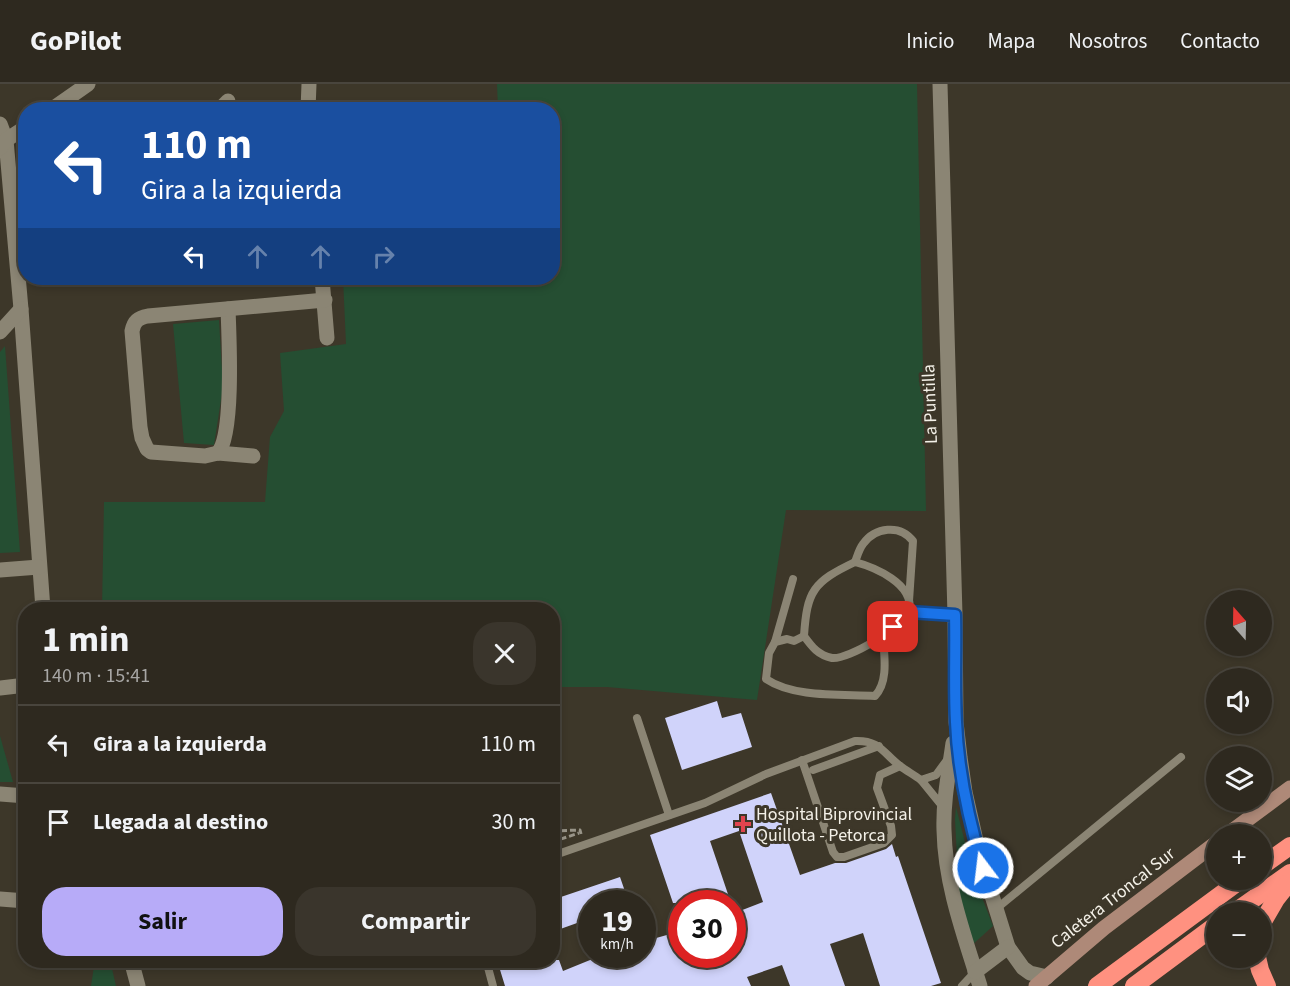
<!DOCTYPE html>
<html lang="es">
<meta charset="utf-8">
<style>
body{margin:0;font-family:"Source Sans 3",sans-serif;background:#3a352c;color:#f1f3f6;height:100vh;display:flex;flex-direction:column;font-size:22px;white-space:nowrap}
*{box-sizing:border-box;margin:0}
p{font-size:20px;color:#a7a6a4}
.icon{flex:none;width:33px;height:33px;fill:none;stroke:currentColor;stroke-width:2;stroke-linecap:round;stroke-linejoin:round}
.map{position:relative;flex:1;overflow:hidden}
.sheet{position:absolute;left:18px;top:518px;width:542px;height:366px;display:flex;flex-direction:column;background:#2e291f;border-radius:24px;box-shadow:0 3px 9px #0003,0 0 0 2px #49453d}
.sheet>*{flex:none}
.banner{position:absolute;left:18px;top:18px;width:542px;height:183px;border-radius:24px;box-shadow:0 3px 9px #0003,0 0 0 2px #49453d;background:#1a4fa0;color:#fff;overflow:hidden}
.needle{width:39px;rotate:340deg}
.tools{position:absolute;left:1206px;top:506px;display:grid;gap:12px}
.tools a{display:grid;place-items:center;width:66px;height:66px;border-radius:50%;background:#2e291f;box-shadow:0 3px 9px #0003,0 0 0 2px #49453d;font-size:30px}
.speed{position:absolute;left:578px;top:806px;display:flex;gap:12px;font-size:30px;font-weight:700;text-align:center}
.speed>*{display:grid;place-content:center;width:78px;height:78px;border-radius:50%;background:#2e291f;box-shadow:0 3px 9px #0003,0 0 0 2px #49453d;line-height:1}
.speed small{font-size:15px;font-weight:400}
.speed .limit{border:9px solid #d22;background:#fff;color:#111}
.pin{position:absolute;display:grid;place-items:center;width:51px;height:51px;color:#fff;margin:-26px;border-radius:12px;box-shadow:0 3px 9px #0006}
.me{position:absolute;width:66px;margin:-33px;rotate:345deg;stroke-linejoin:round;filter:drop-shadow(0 0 4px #0008)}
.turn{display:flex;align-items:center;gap:21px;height:126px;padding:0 24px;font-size:27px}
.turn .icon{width:78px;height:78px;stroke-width:2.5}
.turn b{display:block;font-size:42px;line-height:51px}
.lanes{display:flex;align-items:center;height:57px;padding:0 24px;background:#0003;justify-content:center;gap:30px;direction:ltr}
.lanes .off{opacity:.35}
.round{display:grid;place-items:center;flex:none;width:63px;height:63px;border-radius:24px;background:#3a352c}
.summary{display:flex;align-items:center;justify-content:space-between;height:102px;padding:0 24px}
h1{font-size:36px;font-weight:700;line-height:45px}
.primary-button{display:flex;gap:12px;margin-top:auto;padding:12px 24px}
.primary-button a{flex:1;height:69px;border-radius:24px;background:#b7abf8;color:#111;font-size:24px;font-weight:700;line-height:69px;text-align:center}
.primary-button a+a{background:#3a352c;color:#f1f3f6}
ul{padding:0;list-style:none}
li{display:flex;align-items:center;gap:18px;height:78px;padding:0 24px;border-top:2px solid #49453d}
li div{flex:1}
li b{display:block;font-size:22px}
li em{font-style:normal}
header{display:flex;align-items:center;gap:36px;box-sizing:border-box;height:84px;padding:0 30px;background:#2e291f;border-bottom:2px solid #49453d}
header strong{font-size:28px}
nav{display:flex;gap:33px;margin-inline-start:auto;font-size:21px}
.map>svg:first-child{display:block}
.green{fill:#254e32}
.building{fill:#d0d3fa}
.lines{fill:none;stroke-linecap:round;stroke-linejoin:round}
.path{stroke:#999589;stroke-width:3;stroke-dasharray:6 3;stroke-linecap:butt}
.lane{stroke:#8b8574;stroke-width:8}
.street{stroke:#8b8574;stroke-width:15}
.secondary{stroke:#ae8978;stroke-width:15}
.highway{stroke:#ff9180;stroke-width:18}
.route-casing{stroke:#114b97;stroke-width:15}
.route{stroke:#1a73e8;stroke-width:10}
.health-dot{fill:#e0444e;stroke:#3d3729;stroke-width:2}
.labels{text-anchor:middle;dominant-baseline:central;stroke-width:6;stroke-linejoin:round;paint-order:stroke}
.street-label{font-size:18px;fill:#f4f1e8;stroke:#3d3729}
.poi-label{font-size:18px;fill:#f4f1e8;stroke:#3d3729;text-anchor:start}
</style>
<header>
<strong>GoPilot</strong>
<nav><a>Inicio</a><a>Mapa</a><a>Nosotros</a><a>Contacto</a></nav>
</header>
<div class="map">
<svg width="1290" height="902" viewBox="0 0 1290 902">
<rect width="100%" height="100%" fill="#3d3729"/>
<g class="green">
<polygon points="497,0 917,0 926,427 786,426 757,616 607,603 552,603 552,525 102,525 104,418 265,418 270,353 284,327 280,269 346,260 343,194 552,194 552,26 498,25"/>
<polygon points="219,236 223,303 214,361 184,359 173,240"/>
<polygon points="5,262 20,468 0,469 0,268"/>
<polygon points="0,652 13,698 0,698"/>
<polygon points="956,723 973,790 993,842 971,862 959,811 955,735"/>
<polygon points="95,876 110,876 116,902 91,902"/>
</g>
<g class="building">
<polygon points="717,617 722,634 741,629 752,663 682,686 665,634"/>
<polygon points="771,709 800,791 835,779 846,779 886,765 892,760 896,773 898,772 941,899 931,902 880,902 863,849 830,860 845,902 790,902 782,881 747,893 751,902 505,902 497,876 559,876 563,887 595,874 594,870 642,870 642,858 681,847 681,870 732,870 732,830 763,818 739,747 710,757 731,819 673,819 650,751"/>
<polygon points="620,793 629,819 591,819 591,834 552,848 552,816"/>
</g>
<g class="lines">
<g class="path">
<polyline points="552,747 580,746 581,750"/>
<polyline points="552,758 579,749"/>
</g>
<g class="lane">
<path d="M855 478C874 483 915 500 909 527 905 542 848 576 832 574 818 571 812 563 804 552 807 507 813 498 855 478Z"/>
<path d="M855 478C857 473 859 465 863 460 875 443 900 440 913 457L909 517"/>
<polyline points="909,528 955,531"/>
<path d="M804 552 794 557 787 555 775 558 769 569 766 595C794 614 842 610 875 612 889 597 884 571 883 552"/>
<polyline points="775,558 793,495"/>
<polyline points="637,634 669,731"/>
<polyline points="802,676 833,768 837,773 844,773 884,759 892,751 891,742 877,704 880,691 900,682"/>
<polyline points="813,686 879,662"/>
<polyline points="921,696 943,723"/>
<path d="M552 772 705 719 766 690 855 657C880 656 883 669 900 682 907 687 914 691 921 696L936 691 947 676"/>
<polyline points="996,825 1181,673"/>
<polyline points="486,876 493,902"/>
<polyline points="962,902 975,888"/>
</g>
<g class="street">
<polyline points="940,0 955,531 956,638 960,673 965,708 979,770 1008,863 1023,884 1030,889 1047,893"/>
<polyline points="51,26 88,0"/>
<polyline points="219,26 228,17"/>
<polyline points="308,26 309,0"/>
<polyline points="0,40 6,56 21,225 43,525"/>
<polyline points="0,64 6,56 26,43"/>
<polyline points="322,194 327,254"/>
<polyline points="0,248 21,225"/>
<path d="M218 369C234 350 229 252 228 225"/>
<path d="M253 372 218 369 205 372 151 368 147 365 142 354 140 343 132 247C134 237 138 234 148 232L325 216"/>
<polyline points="0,486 39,483"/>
<polyline points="0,604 26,601"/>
<path d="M953 659C949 688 943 716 944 746 945 800 964 851 980 902"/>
<polyline points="0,710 26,712"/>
<polyline points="0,815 26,817"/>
<polyline points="131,876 138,902"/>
<polyline points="975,888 1008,863"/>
</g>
<g class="secondary">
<polyline points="1228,750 1290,704"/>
<polyline points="1036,902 1104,844 1216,759"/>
</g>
<g class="highway">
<polyline points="1262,782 1290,762"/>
<polyline points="1235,828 1290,789"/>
<polyline points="1262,839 1276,815 1290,797"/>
<polyline points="1257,873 1260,886 1267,902"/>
<polyline points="1097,902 1242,795"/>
<polyline points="1134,902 1216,841"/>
</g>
</g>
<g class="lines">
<defs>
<path id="route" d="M893 543 909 528 955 531C956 566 954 602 956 638 958 687 969 737 983 784"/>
</defs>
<use href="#route" class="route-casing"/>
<use href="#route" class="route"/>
</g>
<path class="health-dot" d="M740 731h6v6h6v6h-6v6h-6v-6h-6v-6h6z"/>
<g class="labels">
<g class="street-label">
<text transform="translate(930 320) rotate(-92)">La Puntilla</text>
<text transform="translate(1113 814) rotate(-38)">Caletera Troncal Sur</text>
</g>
<g class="poi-label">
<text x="756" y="730">Hospital Biprovincial<tspan x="756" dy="21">Quillota - Petorca</tspan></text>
</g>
</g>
</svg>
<div class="tools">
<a><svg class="needle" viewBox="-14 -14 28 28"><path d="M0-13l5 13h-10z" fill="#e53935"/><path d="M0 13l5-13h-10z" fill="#a7a6a4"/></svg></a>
<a><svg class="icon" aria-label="sound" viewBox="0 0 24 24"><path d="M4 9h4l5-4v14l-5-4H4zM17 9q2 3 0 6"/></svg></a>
<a><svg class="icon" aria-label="layers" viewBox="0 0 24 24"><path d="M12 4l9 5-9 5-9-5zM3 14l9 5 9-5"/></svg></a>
<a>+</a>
<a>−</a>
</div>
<div class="speed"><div>19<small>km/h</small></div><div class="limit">30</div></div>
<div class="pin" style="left:893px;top:543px;background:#d93025"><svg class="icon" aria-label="arrive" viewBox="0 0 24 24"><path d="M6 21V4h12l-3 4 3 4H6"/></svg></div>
<svg class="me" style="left:983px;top:784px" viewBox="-20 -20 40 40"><circle r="17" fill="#1a73e8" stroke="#fff" stroke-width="3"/><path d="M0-11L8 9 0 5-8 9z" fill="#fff"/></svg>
<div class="banner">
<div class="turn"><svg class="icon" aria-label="left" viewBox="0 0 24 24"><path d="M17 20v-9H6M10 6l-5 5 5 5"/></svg><div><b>110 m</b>Gira a la izquierda</div></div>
<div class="lanes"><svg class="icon" aria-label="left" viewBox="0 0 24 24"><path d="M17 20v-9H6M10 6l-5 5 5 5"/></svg><svg class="icon off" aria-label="ahead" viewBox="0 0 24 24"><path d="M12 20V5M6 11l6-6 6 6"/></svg><svg class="icon off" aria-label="ahead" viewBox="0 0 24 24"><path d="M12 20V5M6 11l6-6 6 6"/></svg><svg class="icon off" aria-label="right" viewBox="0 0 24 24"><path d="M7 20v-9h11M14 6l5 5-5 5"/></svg></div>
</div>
<section class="sheet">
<div class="summary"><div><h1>1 min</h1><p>140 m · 15:41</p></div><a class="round"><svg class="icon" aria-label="close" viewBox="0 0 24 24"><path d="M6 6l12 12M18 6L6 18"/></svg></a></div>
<ul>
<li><svg class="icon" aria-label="left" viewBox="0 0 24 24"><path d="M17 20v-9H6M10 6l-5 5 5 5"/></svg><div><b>Gira a la izquierda</b></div><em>110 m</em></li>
<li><svg class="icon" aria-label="arrive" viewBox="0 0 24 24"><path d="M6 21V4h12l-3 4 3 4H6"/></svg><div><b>Llegada al destino</b></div><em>30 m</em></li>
</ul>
<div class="primary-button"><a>Salir</a><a>Compartir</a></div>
</section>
</div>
